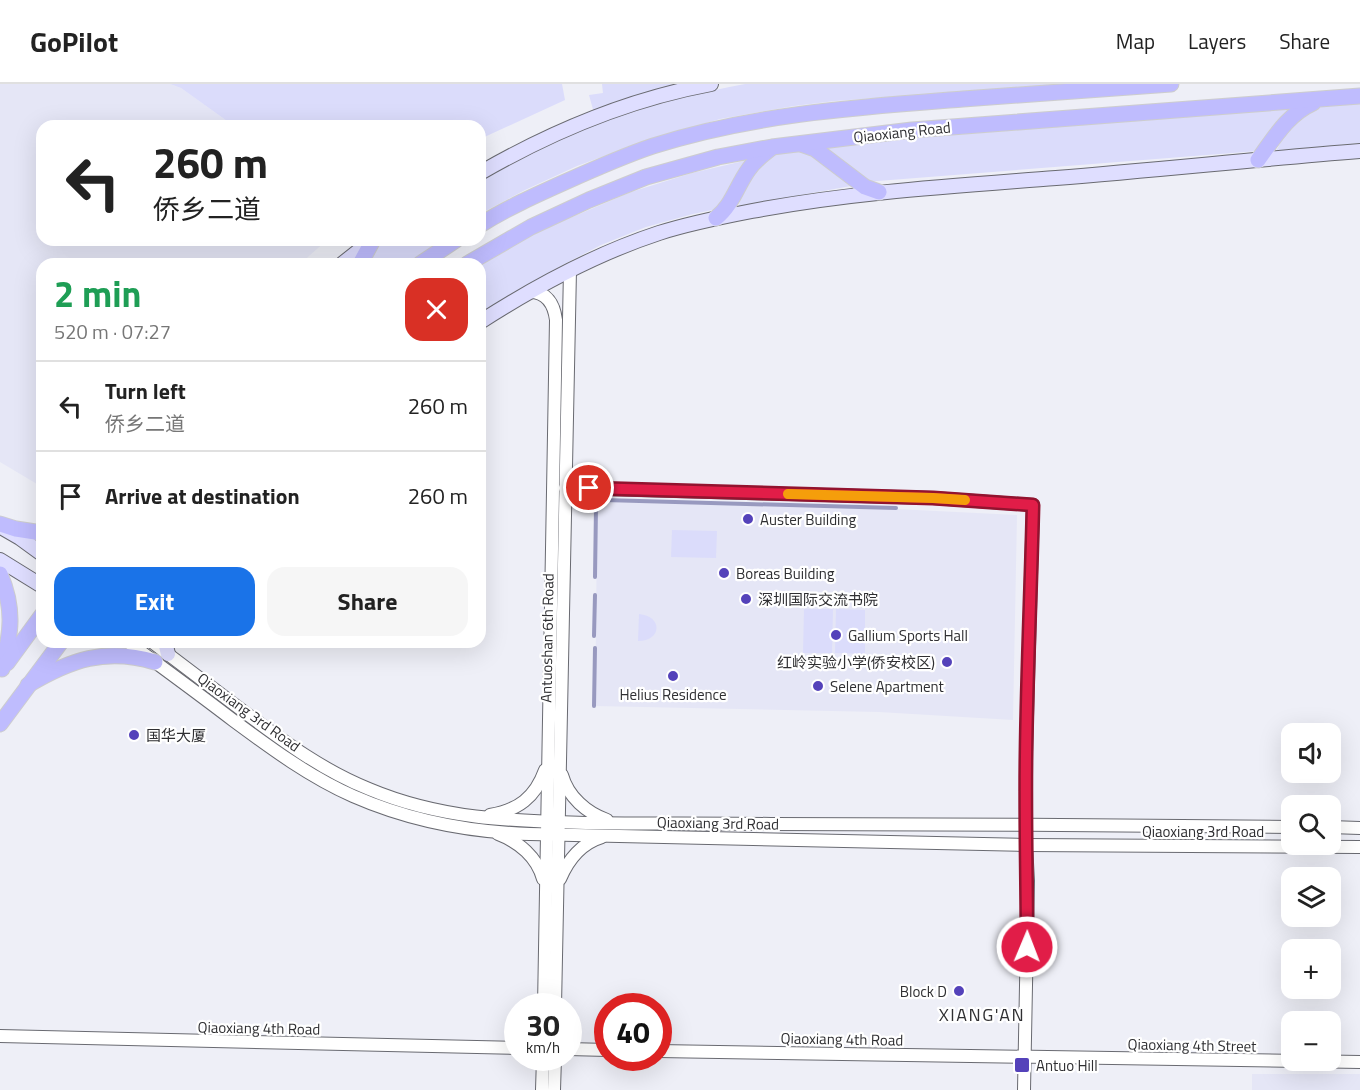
<!DOCTYPE html>
<meta charset="utf-8">
<style>
body{margin:0;font-family:"Titillium Web","Noto Sans SC",sans-serif;background:#f6f6f6;color:#222;height:100vh;display:flex;flex-direction:column;font-size:22px;white-space:nowrap}
*{box-sizing:border-box;margin:0}
p{font-size:20px;color:#767676}
.icon{flex:none;width:33px;height:33px;fill:none;stroke:currentColor;stroke-width:2;stroke-linecap:round;stroke-linejoin:round}
.map{position:relative;flex:1;overflow:hidden}
.side{position:absolute;left:36px;top:174px;width:450px;height:390px;display:flex;flex-direction:column;background:#fff;border-radius:18px;box-shadow:0 6px 24px #0002}
.side>*{flex:none}
.guide{position:absolute;left:36px;top:36px;width:450px;height:126px;border-radius:18px;box-shadow:0 6px 24px #0002;background:#fff;color:#222;overflow:hidden}
.fabs{position:absolute;left:1281px;top:639px;display:grid;gap:12px}
.fabs a{display:grid;place-items:center;width:60px;height:60px;border-radius:12px;background:#fff;box-shadow:0 6px 24px #0002;font-size:30px}
.speed{position:absolute;left:504px;top:909px;display:flex;gap:12px;font-size:30px;font-weight:700;text-align:center}
.speed>*{display:grid;place-content:center;width:78px;height:78px;border-radius:50%;background:#fff;box-shadow:0 6px 24px #0002;line-height:1}
.speed small{font-size:15px;font-weight:400}
.speed .limit{border:9px solid #d22;background:#fff;color:#111}
.pin{position:absolute;display:grid;place-items:center;width:51px;height:51px;color:#fff;margin:-26px;border:3px solid #fff;border-radius:50%;box-shadow:0 2px 6px #0007}
.me{position:absolute;width:66px;margin:-33px;rotate:1deg;stroke-linejoin:round;filter:drop-shadow(0 0 4px #0008)}
.turn{display:flex;align-items:center;gap:21px;height:126px;padding:0 18px;font-size:27px}
.turn .icon{width:78px;height:78px;stroke-width:2.5}
.turn b{display:block;font-size:42px;line-height:51px}
.round{display:grid;place-items:center;flex:none;width:63px;height:63px;border-radius:18px;background:#f6f6f6}
.overview{display:flex;align-items:center;justify-content:space-between;height:102px;padding:0 18px}
h1{font-size:36px;font-weight:700;line-height:45px;color:#1e9e55}
.primary-button{display:flex;gap:12px;margin-top:auto;padding:12px 18px}
.primary-button a{flex:1;height:69px;border-radius:18px;background:#1a73e8;color:#fff;font-size:24px;font-weight:700;line-height:69px;text-align:center}
.primary-button a+a{background:#f6f6f6;color:#222}
ul{padding:0;list-style:none}
li{display:flex;align-items:center;gap:18px;height:90px;padding:0 18px;border-top:2px solid #e0e0e0}
li div{flex:1}
li b{display:block;font-size:22px}
li em{font-style:normal}
header{display:flex;align-items:center;gap:36px;box-sizing:border-box;height:84px;padding:0 30px;background:#fff;border-bottom:2px solid #e0e0e0}
header strong{font-size:28px}
nav{display:flex;gap:33px;margin-inline-start:auto;font-size:21px}
.map>svg:first-child{display:block}
.built{fill:#e5e6f6}
.green{fill:#dbdcfb}
.lines{fill:none;stroke-linecap:round;stroke-linejoin:round}
.stream{stroke:#9899bf;stroke-width:4}
.tertiary-casing{stroke:#696a71;stroke-width:14}
.secondary-casing{stroke:#696a71;stroke-width:16}
.primary-casing{stroke:#cdcdce;stroke-width:17}
.tertiary{stroke:#fff;stroke-width:12}
.secondary{stroke:#dfdeff;stroke-width:14}
.primary{stroke:#bfbcfe;stroke-width:15}
.route-casing{stroke:#92132f;stroke-width:15}
.route{stroke:#e11d48;stroke-width:10}
.slow{stroke:#f59e0b;stroke-width:10}
.poi-dot{fill:#5442ba;stroke:#fff;stroke-width:2}
.labels{text-anchor:middle;dominant-baseline:central;stroke-width:4.5;stroke-linejoin:round;paint-order:stroke}
.street-label{font-size:15px;fill:#2f2f32;stroke:#fff}
.poi-label{font-size:15px;fill:#2f2f32;stroke:#fff;text-anchor:start}
.quarter-label{font-size:18px;letter-spacing:1.5px;fill:#2f2f32;stroke:#fff}
</style>
<header>
<strong>GoPilot</strong>
<nav><a>Map</a><a>Layers</a><a>Share</a></nav>
</header>
<div class="map">
<svg width="1360" height="1006" viewBox="0 0 1360 1006">
<rect width="100%" height="100%" fill="#eeeff7"/>
<g class="built">
<polygon points="0,0 170,0 181,4 234,42 42,42 42,156 327,156 300,180 42,180 42,403 0,378"/>
<polygon points="603,418 896,425 1017,431 1013,636 879,628 594,622 596,552 597,424 599,420"/>
<rect x="1252" y="990" width="108" height="16"/>
</g>
<g class="green">
<polygon points="170,0 562,0 565,16 480,55 480,42 234,42 181,4"/>
<polygon points="602,0 690,0 594,29 589,11 603,9"/>
<path d="M745 0H1066L835 17 794 22 720 35 637 60 577 82 525 106 480 130V95C495 87 510 78 525 71 595 37 668 14 745 0Z"/>
<polygon points="1360,19 1360,59 1276,67 1290,41 1316,22"/>
<polygon points="1291,25 1258,67 865,98 821,61"/>
<polygon points="804,66 852,100 851,102 739,122 741,112 749,92 775,70"/>
<polygon points="748,76 717,125 693,130 646,143 601,161 559,183 480,230 480,182 537,148 631,108 692,89"/>
<polygon points="383,156 440,156 408,180 366,180 371,166"/>
<polygon points="672,446 717,447 716,474 671,473"/>
<polygon points="804,525 833,525 832,569 803,569"/>
<polygon points="836,525 865,526 865,570 835,569"/>
<path d="M639 530C663 532 662 557 638 557Z"/>
</g>
<g class="lines">
<g class="stream">
<polyline points="595,493 596,423 599,418 604,416 896,424"/>
<polyline points="594,552 595,511"/>
<polyline points="594,622 595,564"/>
</g>
<defs>
<g id="tertiary">
<path d="M530 208C547 208 554 220 556 236L544 922"/>
<polyline points="565,404 933,414 1033,421 1026,668 1026,761 1028,797 1024,1006"/>
<path d="M128 558C163 584 199 610 234 637 272 665 310 693 353 712 410 737 469 748 530 750L1026 761 1360 763"/>
<path d="M152 558C184 582 215 606 247 630 286 659 324 687 369 705 440 735 510 737 586 739 648 740 709 739 771 740 945 740 1118 741 1292 743"/>
<path d="M562 691C568 713 587 729 607 736"/>
<path d="M490 731C518 726 535 714 545 686"/>
<polyline points="1330,743 1360,744"/>
<path d="M498 750C519 758 537 773 543 795"/>
<path d="M560 795C568 776 582 759 602 753"/>
<polyline points="555,922 570,186"/>
<polyline points="0,952 518,964"/>
<polyline points="568,965 608,966"/>
<polyline points="658,967 1360,978"/>
<polyline points="542,1006 543,974"/>
<polyline points="554,1006 555,974"/>
</g>
<g id="secondary">
<path d="M480 89C551 48 630 15 711 0"/>
<polyline points="342,180 371,157"/>
<path d="M480 238C536 202 595 170 659 149 690 139 721 133 752 127 853 108 954 102 1056 94 1157 86 1259 75 1360 67"/>
<polyline points="1,443 20,454 42,470"/>
<polyline points="0,476 42,502"/>
<polyline points="165,558 168,570"/>
</g>
<g id="primary">
<polyline points="801,60 815,65 865,103 879,108"/>
<path d="M1258 76C1274 54 1288 30 1313 19"/>
<path d="M716 134C732 122 737 101 749 85 755 76 763 71 771 64"/>
<path d="M480 141C507 124 536 111 565 98 594 85 623 72 653 62 753 30 859 23 963 15 1032 10 1102 5 1171 0"/>
<polyline points="360,180 373,156"/>
<polyline points="420,180 456,156"/>
<polyline points="467,180 531,143 589,116 646,93 718,73 772,63 912,46 1360,12"/>
<polyline points="0,440 16,445 42,449"/>
<path d="M0 490C15 525 11 550 2 585"/>
<polyline points="7,579 42,531"/>
<path d="M28 601C70 576 106 563 155 578"/>
<polyline points="0,640 61,558"/>
</g>
</defs>
<use href="#tertiary" class="tertiary-casing"/>
<use href="#secondary" class="secondary-casing"/>
<use href="#primary" class="primary-casing"/>
<use href="#tertiary" class="tertiary"/>
<use href="#secondary" class="secondary"/>
<use href="#primary" class="primary"/>
</g>
<g class="lines">
<defs>
<path id="route" d="M589 404 933 414 1033 421C1031 504 1027 588 1026 672 1025 736 1027 799 1027 863"/>
</defs>
<use href="#route" class="route-casing"/>
<use href="#route" class="route"/>
<polyline class="slow" points="788,410 933,414 965,416"/>
</g>
<g class="poi-dot">
<circle cx="748" cy="435" r="6"/>
<circle cx="724" cy="489" r="6"/>
<circle cx="746" cy="515" r="6"/>
<circle cx="836" cy="551" r="6"/>
<circle cx="947" cy="578" r="6"/>
<circle cx="673" cy="592" r="6"/>
<circle cx="818" cy="602" r="6"/>
<circle cx="134" cy="651" r="6"/>
<circle cx="959" cy="907" r="6"/>
<rect x="1014" y="973" width="16" height="16" rx="3"/>
</g>
<g class="labels">
<g class="street-label">
<text transform="translate(902 48) rotate(-6)">Qiaoxiang Road</text>
<text transform="translate(547 554) rotate(-89)">Antuoshan 6th Road</text>
<text transform="translate(249 628) rotate(36)">Qiaoxiang 3rd Road</text>
<text transform="translate(718 739) rotate(1)">Qiaoxiang 3rd Road</text>
<text x="1203" y="747">Qiaoxiang 3rd Road</text>
<text transform="translate(259 944) rotate(1)">Qiaoxiang 4th Road</text>
<text transform="translate(842 955) rotate(1)">Qiaoxiang 4th Road</text>
<text transform="translate(1192 961) rotate(1)">Qiaoxiang 4th Street</text>
</g>
<g class="poi-label">
<text x="760" y="435">Auster Building</text>
<text x="736" y="489">Boreas Building</text>
<text x="758" y="515">深圳国际交流书院</text>
<text x="848" y="551">Gallium Sports Hall</text>
<text x="935" y="578" text-anchor="end">红岭实验小学(侨安校区)</text>
<text x="830" y="602">Selene Apartment</text>
<text x="673" y="610" text-anchor="middle">Helius Residence</text>
<text x="146" y="651">国华大厦</text>
<text x="947" y="907" text-anchor="end">Block D</text>
<text x="1036" y="981">Antuo Hill</text>
</g>
<g class="quarter-label">
<text x="982" y="930">XIANG'AN</text>
</g>
</g>
</svg>
<div class="fabs">
<a><svg class="icon" aria-label="sound" viewBox="0 0 24 24"><path d="M4 9h4l5-4v14l-5-4H4zM17 9q2 3 0 6"/></svg></a>
<a><svg class="icon" aria-label="search" viewBox="0 0 24 24"><circle cx="10" cy="10" r="6"/><path d="M15 15l6 6"/></svg></a>
<a><svg class="icon" aria-label="layers" viewBox="0 0 24 24"><path d="M12 4l9 5-9 5-9-5zM3 14l9 5 9-5"/></svg></a>
<a>+</a>
<a>−</a>
</div>
<div class="speed"><div>30<small>km/h</small></div><div class="limit">40</div></div>
<div class="pin" style="left:589px;top:404px;background:#d93025"><svg class="icon" aria-label="arrive" viewBox="0 0 24 24"><path d="M6 21V4h12l-3 4 3 4H6"/></svg></div>
<svg class="me" style="left:1027px;top:863px" viewBox="-20 -20 40 40"><circle r="17" fill="#e11d48" stroke="#fff" stroke-width="3"/><path d="M0-11L8 9 0 5-8 9z" fill="#fff"/></svg>
<div class="guide">
<div class="turn"><svg class="icon" aria-label="left" viewBox="0 0 24 24"><path d="M17 20v-9H6M10 6l-5 5 5 5"/></svg><div><b>260 m</b>侨乡二道</div></div>
</div>
<section class="side">
<div class="overview"><div><h1>2 min</h1><p>520 m · 07:27</p></div><a class="round" style="background:#d93025;color:#fff"><svg class="icon" aria-label="close" viewBox="0 0 24 24"><path d="M6 6l12 12M18 6L6 18"/></svg></a></div>
<ul>
<li><svg class="icon" aria-label="left" viewBox="0 0 24 24"><path d="M17 20v-9H6M10 6l-5 5 5 5"/></svg><div><b>Turn left</b><p>侨乡二道</p></div><em>260 m</em></li>
<li><svg class="icon" aria-label="arrive" viewBox="0 0 24 24"><path d="M6 21V4h12l-3 4 3 4H6"/></svg><div><b>Arrive at destination</b></div><em>260 m</em></li>
</ul>
<div class="primary-button"><a>Exit</a><a>Share</a></div>
</section>
</div>
